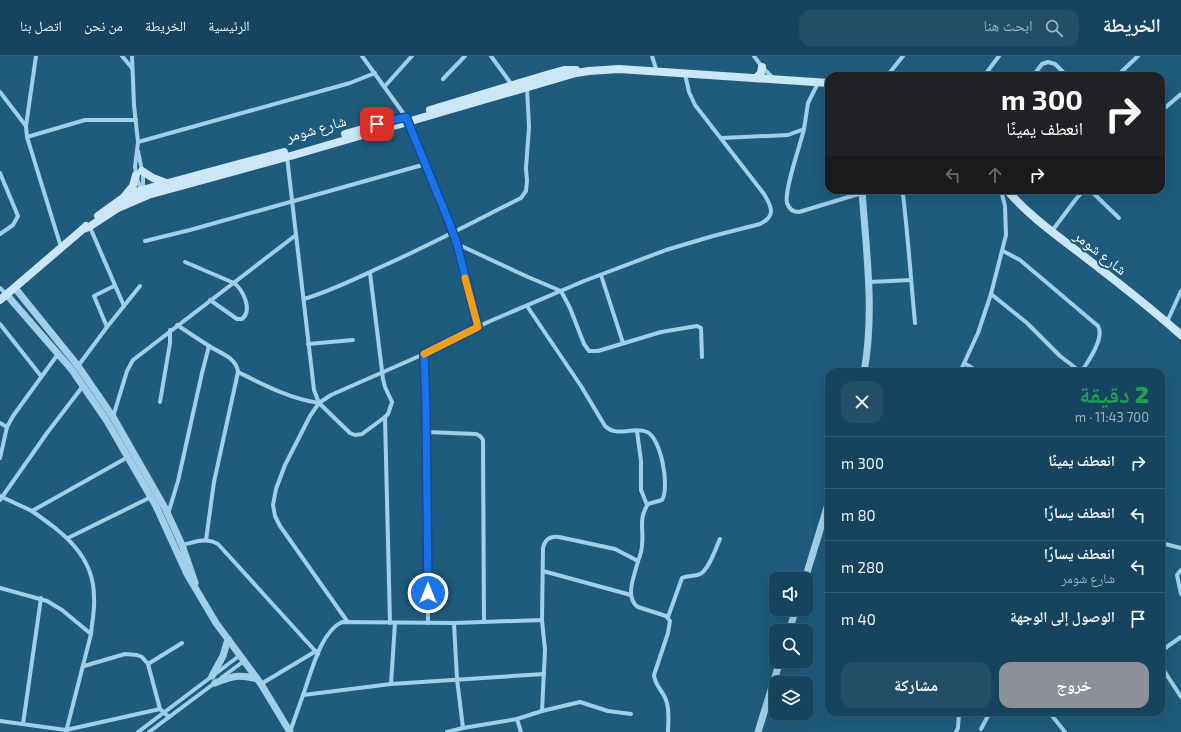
<!DOCTYPE html>
<html lang="ar">
<meta charset="utf-8">
<style>
body{margin:0;font-family:"Exo 2","Noto Naskh Arabic",sans-serif;background:#234e67;color:#f1f3f6;direction:rtl;height:100vh;display:flex;flex-direction:column;font-size:15px;white-space:nowrap}
*{box-sizing:border-box;margin:0}
p{font-size:13px;color:#9eb0bc}
.icon{flex:none;width:22px;height:22px;fill:none;stroke:currentColor;stroke-width:2;stroke-linecap:round;stroke-linejoin:round}
.map{position:relative;flex:1;overflow:hidden;direction:ltr}
.details{position:absolute;left:825px;top:312px;width:340px;height:348px;display:flex;flex-direction:column;background:#16445e;border-radius:12px;box-shadow:0 4px 16px #0002,0 0 0 1px #355c73;direction:rtl}
.details>*{flex:none}
.hud{position:absolute;left:825px;top:16px;width:340px;height:122px;border-radius:12px;box-shadow:0 4px 16px #0002,0 0 0 1px #355c73;direction:rtl;background:#202124;color:#fff;overflow:hidden}
.fabs{position:absolute;left:769px;top:516px;display:grid;gap:8px}
.fabs a{display:grid;place-items:center;width:44px;height:44px;border-radius:8px;background:#16445e;box-shadow:0 4px 16px #0002,0 0 0 1px #355c73;font-size:20px}
.pin{position:absolute;display:grid;place-items:center;width:34px;height:34px;color:#fff;margin:-17px;border-radius:8px;box-shadow:0 2px 6px #0006}
.me{position:absolute;width:44px;margin:-22px;rotate:0deg;stroke-linejoin:round;filter:drop-shadow(0 0 3px #0008)}
.turn{display:flex;align-items:center;gap:14px;height:84px;padding:0 16px;font-size:18px}
.turn .icon{width:52px;height:52px;stroke-width:2.5}
.turn b{display:block;font-size:28px;line-height:34px}
.lanes{display:flex;align-items:center;height:38px;padding:0 16px;background:#0003;justify-content:center;gap:20px;direction:ltr}
.lanes .off{opacity:.35}
.round{display:grid;place-items:center;flex:none;width:42px;height:42px;border-radius:12px;background:#234e67}
.headline{display:flex;align-items:center;justify-content:space-between;height:68px;padding:0 16px}
h1{font-size:24px;font-weight:800;line-height:30px;color:#1e9e55}
.action{display:flex;gap:8px;margin-top:auto;padding:8px 16px}
.action a{flex:1;height:46px;border-radius:12px;background:#8c9099;color:#fff;font-size:16px;font-weight:800;line-height:46px;text-align:center}
.action a+a{background:#234e67;color:#f1f3f6}
ul{padding:0;list-style:none}
li{display:flex;align-items:center;gap:12px;height:52px;padding:0 16px;border-top:1px solid #355c73}
li div{flex:1}
li b{display:block;font-size:15px}
li em{font-style:normal}
header{display:flex;align-items:center;gap:24px;box-sizing:border-box;height:56px;padding:0 20px;background:#16445e;border-bottom:1px solid #355c73}
header strong{font-size:19px}
nav{display:flex;gap:22px;margin-inline-start:auto;font-size:14px}
.search{width:280px;height:36px;background:#234e67;display:flex;align-items:center;gap:10px;box-sizing:border-box;padding:0 14px;border-radius:12px;color:#9eb0bc;font-size:15px}
.map>svg:first-child{display:block}
.lines{fill:none;stroke-linecap:round;stroke-linejoin:round}
.minor{stroke:#a1cfe8;stroke-width:4}
.tertiary{stroke:#a1cfe8;stroke-width:7}
.secondary{stroke:#cbe6f6;stroke-width:8}
.route-casing{stroke:#114b97;stroke-width:10}
.route{stroke:#1a73e8;stroke-width:7}
.slow{stroke:#f59e0b;stroke-width:7}
.labels{text-anchor:middle;dominant-baseline:central;stroke-width:4;stroke-linejoin:round;paint-order:stroke}
.street-label{font-size:15px;fill:#fff;stroke:#1e5b7d}
</style>
<header>
<strong>الخريطة</strong>
<div class="search"><svg class="icon" aria-label="search" viewBox="0 0 24 24"><circle cx="10" cy="10" r="6"/><path d="M15 15l6 6"/></svg>ابحث هنا</div>
<nav><a>الرئيسية</a><a>الخريطة</a><a>من نحن</a><a>اتصل بنا</a></nav>
</header>
<div class="map">
<svg width="1181" height="676" viewBox="0 0 1181 676">
<rect width="100%" height="100%" fill="#1e5b7d"/>
<g class="lines">
<g class="minor">
<polyline points="122,0 132,12"/>
<polyline points="132,0 134,49 138,86 135,111 138,126 142,134"/>
<polyline points="362,0 406,61 422,97 443,148 453,177 478,271"/>
<polyline points="491,0 512,29"/>
<polyline points="652,0 657,16"/>
<polyline points="754,0 762,11 773,22"/>
<polyline points="887,20 903,0"/>
<polyline points="984,20 999,0"/>
<polyline points="1033,20 1042,8 1048,6 1055,8 1067,20"/>
<polyline points="1117,20 1138,0"/>
<polyline points="443,23 465,0"/>
<polyline points="385,30 412,0"/>
<polyline points="0,36 26,70 27,81 61,191"/>
<polyline points="1166,51 1181,38"/>
<polyline points="26,70 36,0"/>
<path d="M804 73C800 90 784 134 787 147 789 153 793 156 799 156L862 137"/>
<polyline points="27,81 85,64 136,64"/>
<polyline points="722,82 788,79 804,73 808,47 818,27"/>
<polyline points="138,86 350,27 375,17"/>
<polyline points="138,95 143,120 143,134"/>
<polyline points="287,101 314,334 319,347 350,377 355,379 362,378 385,361 388,358 392,346 385,331 383,323 370,217"/>
<polyline points="0,117 18,160 13,169 0,178"/>
<polyline points="1090,134 1119,162"/>
<path d="M903 138C908 181 911 224 915 267"/>
<polyline points="89,169 124,250"/>
<polyline points="1052,175 1076,143 1084,134"/>
<polyline points="145,185 190,174 426,108"/>
<polyline points="457,188 528,221 561,235 570,252 584,288 589,295 598,295 661,276 697,270 701,272 702,301"/>
<path d="M1003 195 1020 204 1098 270C1105 282 1088 306 1081 316"/>
<path d="M185 206 234 227C243 234 253 254 242 263H237L210 244"/>
<polyline points="601,219 623,287"/>
<polyline points="869,226 911,224"/>
<polyline points="0,232 7,239"/>
<polyline points="991,238 1027,267 1060,300 1081,316"/>
<path d="M304 243C331 235 357 222 383 210 430 189 475 165 521 142L526 135 527 125 526 112 529 71 527 32"/>
<path d="M527 250 581 330 605 370C617 382 633 370 647 376 661 382 670 431 662 444L648 448C638 463 644 474 642 489 642 495 640 500 638 505"/>
<polyline points="1167,266 1181,235"/>
<polyline points="0,268 41,320"/>
<polyline points="107,271 94,240 114,230"/>
<polyline points="308,288 353,284"/>
<polyline points="424,298 426,353 428,567"/>
<polyline points="964,307 979,316"/>
<polyline points="78,310 107,271 140,230"/>
<path d="M238 316C264 329 290 343 319 347"/>
<polyline points="960,316 978,277 991,238 1006,179 1005,150 1001,134"/>
<polyline points="160,346 170,287 170,274"/>
<polyline points="113,361 127,315 133,304 296,179"/>
<polyline points="385,361 390,567"/>
<polyline points="0,367 7,371 13,360 58,298"/>
<polyline points="637,375 641,405 641,434 647,449"/>
<polyline points="426,376 476,378 480,380 483,384 484,566"/>
<polyline points="0,402 7,371"/>
<polyline points="0,440 32,455"/>
<polyline points="0,444 47,377 83,330"/>
<polyline points="168,458 178,425 202,317 209,290 177,269"/>
<polyline points="68,482 151,441"/>
<path d="M206 484 214 426 238 316C237 302 220 297 209 290"/>
<polyline points="1161,487 1181,492"/>
<path d="M182 489C195 486 206 481 218 488L318 598"/>
<polyline points="1181,514 1177,519 1181,538"/>
<polyline points="543,515 631,539"/>
<polyline points="0,532 47,545 62,554 91,578 66,676"/>
<path d="M668 561 682 522C688 519 694 521 700 518 709 514 716 491 720 483"/>
<path d="M542 564 543 492C545 483 550 480 559 481L615 493 638 505C635 518 624 542 638 551L666 560 670 565 668 577 654 619C655 630 663 635 666 644 670 654 668 666 668 676"/>
<path d="M347 565 280 470 275 460 273 449 276 433 285 409 310 360 319 347 331 339 424 298 488 266 584 225 666 194 713 180 760 168C776 160 772 151 764 138L695 49 689 36 685 18"/>
<polyline points="454,567 542,564 545,594 542,655"/>
<path d="M91 578C92 566 95 553 94 541 94 499 63 477 32 455L128 401"/>
<polyline points="1161,595 1181,581"/>
<polyline points="148,608 182,587"/>
<polyline points="84,610 125,598 137,599 142,601 148,608 160,653 169,661"/>
<polyline points="1161,610 1181,641"/>
<polyline points="221,622 244,605"/>
<polyline points="261,628 316,595"/>
<polyline points="391,628 395,567"/>
<path d="M303 639C311 618 320 576 342 566L454 567 457 623 463 672 447 676"/>
<polyline points="1049,656 1065,676"/>
<polyline points="517,663 521,676"/>
<polyline points="0,665 66,674 160,653"/>
<polyline points="23,668 41,542"/>
<polyline points="463,672 517,663 542,655 580,646 608,655 631,658"/>
<polyline points="981,673 990,656"/>
<polyline points="138,676 239,600"/>
<polyline points="149,676 216,626"/>
<polyline points="290,676 303,639 391,628 544,618"/>
<polyline points="956,676 958,672 959,656"/>
</g>
<g class="tertiary">
<path d="M862 134C866 195 875 256 864 316"/>
<polyline points="15,232 78,310 113,361 165,452 182,489 195,527"/>
<polyline points="7,239 72,314 107,365 156,450 187,518 216,567 261,628 290,676"/>
<polyline points="805,523 829,445"/>
<polyline points="789,575 796,553"/>
<polyline points="212,620 223,600 228,583"/>
<path d="M215 627C232 620 239 618 257 623"/>
<polyline points="758,676 780,605"/>
</g>
<g class="secondary">
<polyline points="756,22 761,17 762,11"/>
<polyline points="430,54 553,17 564,14 576,14"/>
<polyline points="345,78 405,61"/>
<polyline points="142,115 153,122 166,127"/>
<path d="M1007 134C1028 159 1055 178 1081 198 1115 224 1149 250 1181 279"/>
<polyline points="124,141 133,130 136,119"/>
<polyline points="98,160 123,142 142,134 284,96"/>
<polyline points="83,173 89,171 118,152 148,139 294,99 576,17 589,15 619,13 829,27"/>
<polyline points="0,244 83,173 86,170"/>
</g>
</g>
<g class="lines">
<defs>
<polyline id="route" points="377,68 406,61 449,166 457,188 478,271 424,298 426,353 428,537"/>
</defs>
<use href="#route" class="route-casing"/>
<use href="#route" class="route"/>
<polyline class="slow" points="424,298 478,271 465,222"/>
</g>
<g class="labels">
<g class="street-label">
<text transform="translate(316 72) rotate(-16)">شارع شومر</text>
<text transform="translate(1101 196) rotate(38)">شارع شومر</text>
</g>
</g>
</svg>
<div class="fabs">
<a><svg class="icon" aria-label="sound" viewBox="0 0 24 24"><path d="M4 9h4l5-4v14l-5-4H4zM17 9q2 3 0 6"/></svg></a>
<a><svg class="icon" aria-label="search" viewBox="0 0 24 24"><circle cx="10" cy="10" r="6"/><path d="M15 15l6 6"/></svg></a>
<a><svg class="icon" aria-label="layers" viewBox="0 0 24 24"><path d="M12 4l9 5-9 5-9-5zM3 14l9 5 9-5"/></svg></a>
</div>
<div class="pin" style="left:377px;top:68px;background:#d93025"><svg class="icon" aria-label="arrive" viewBox="0 0 24 24"><path d="M6 21V4h12l-3 4 3 4H6"/></svg></div>
<svg class="me" style="left:428px;top:537px" viewBox="-20 -20 40 40"><circle r="17" fill="#1a73e8" stroke="#fff" stroke-width="3"/><path d="M0-11L8 9 0 5-8 9z" fill="#fff"/></svg>
<div class="hud">
<div class="turn"><svg class="icon" aria-label="right" viewBox="0 0 24 24"><path d="M7 20v-9h11M14 6l5 5-5 5"/></svg><div><b>300 m</b>انعطف يمينًا</div></div>
<div class="lanes"><svg class="icon off" aria-label="left" viewBox="0 0 24 24"><path d="M17 20v-9H6M10 6l-5 5 5 5"/></svg><svg class="icon off" aria-label="ahead" viewBox="0 0 24 24"><path d="M12 20V5M6 11l6-6 6 6"/></svg><svg class="icon" aria-label="right" viewBox="0 0 24 24"><path d="M7 20v-9h11M14 6l5 5-5 5"/></svg></div>
</div>
<section class="details">
<div class="headline"><div><h1>2 دقيقة</h1><p>700 m · 11:43</p></div><a class="round"><svg class="icon" aria-label="close" viewBox="0 0 24 24"><path d="M6 6l12 12M18 6L6 18"/></svg></a></div>
<ul>
<li><svg class="icon" aria-label="right" viewBox="0 0 24 24"><path d="M7 20v-9h11M14 6l5 5-5 5"/></svg><div><b>انعطف يمينًا</b></div><em>300 m</em></li>
<li><svg class="icon" aria-label="left" viewBox="0 0 24 24"><path d="M17 20v-9H6M10 6l-5 5 5 5"/></svg><div><b>انعطف يسارًا</b></div><em>80 m</em></li>
<li><svg class="icon" aria-label="left" viewBox="0 0 24 24"><path d="M17 20v-9H6M10 6l-5 5 5 5"/></svg><div><b>انعطف يسارًا</b><p>شارع شومر</p></div><em>280 m</em></li>
<li><svg class="icon" aria-label="arrive" viewBox="0 0 24 24"><path d="M6 21V4h12l-3 4 3 4H6"/></svg><div><b>الوصول إلى الوجهة</b></div><em>40 m</em></li>
</ul>
<div class="action"><a>خروج</a><a>مشاركة</a></div>
</section>
</div>
